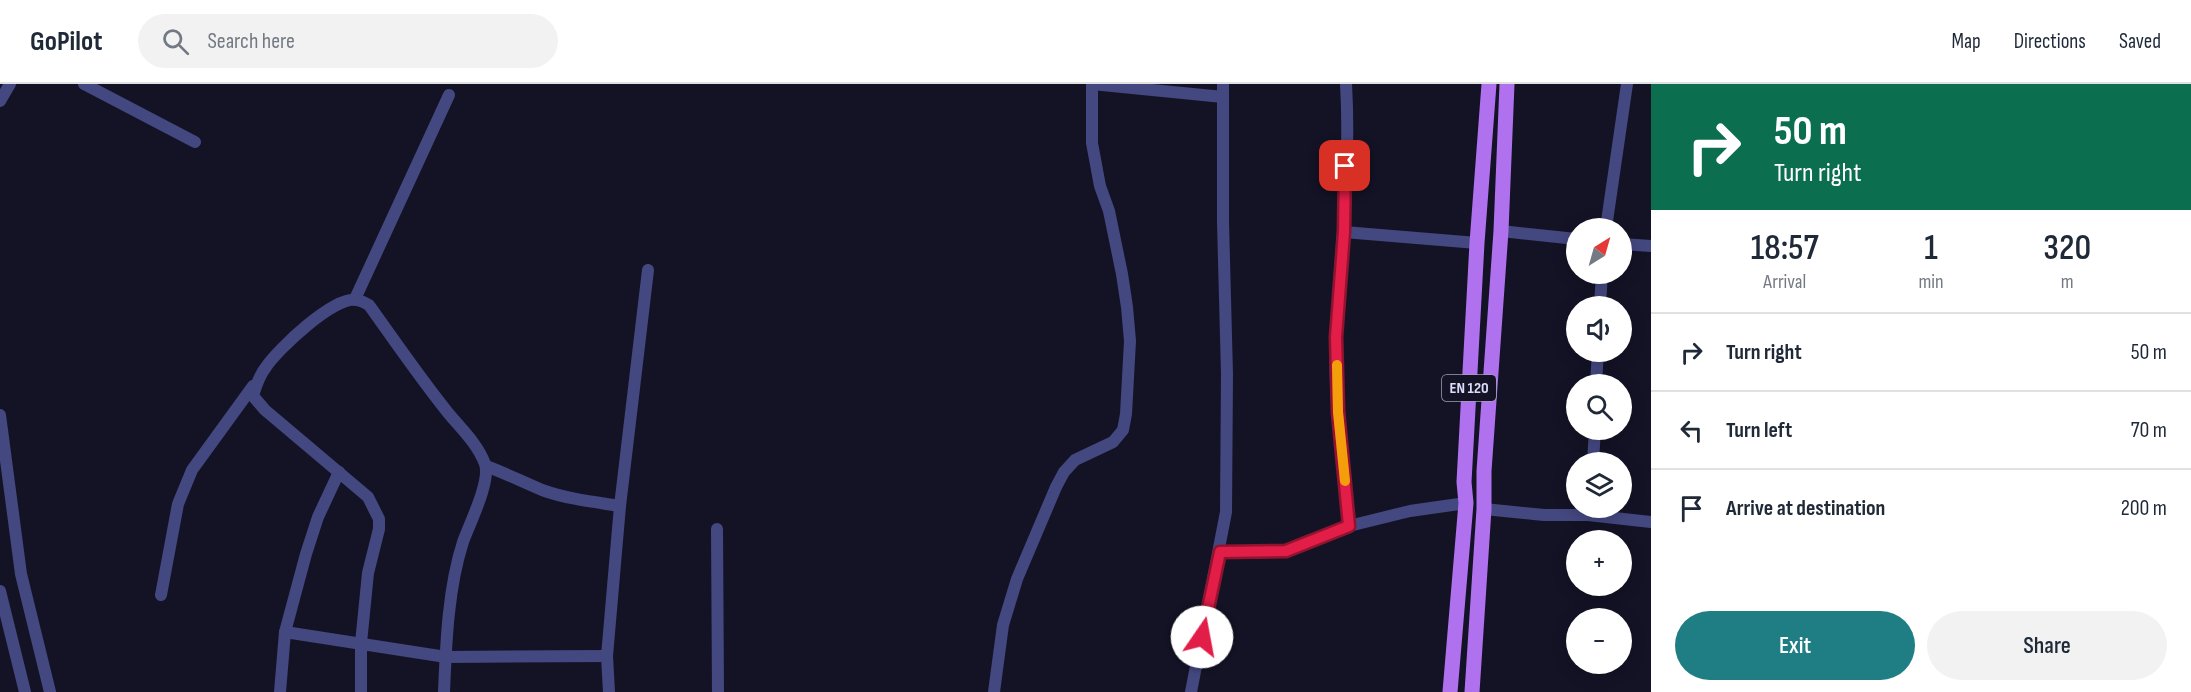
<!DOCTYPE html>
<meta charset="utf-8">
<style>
body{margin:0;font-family:"Sofia Sans Condensed",sans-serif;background:#f2f2f3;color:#1f2937;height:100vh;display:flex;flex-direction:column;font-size:22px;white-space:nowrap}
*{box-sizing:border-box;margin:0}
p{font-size:20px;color:#747a83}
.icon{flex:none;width:33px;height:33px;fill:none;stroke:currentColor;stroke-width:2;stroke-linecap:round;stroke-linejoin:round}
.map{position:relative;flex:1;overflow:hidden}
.side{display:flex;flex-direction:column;background:#fff;width:540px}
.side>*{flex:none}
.hud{background:#0b6e4f;color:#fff;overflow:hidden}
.needle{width:39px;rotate:37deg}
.buttons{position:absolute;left:1566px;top:134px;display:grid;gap:12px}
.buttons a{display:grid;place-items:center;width:66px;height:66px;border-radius:50%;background:#fff;box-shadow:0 3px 15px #0003;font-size:30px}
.pin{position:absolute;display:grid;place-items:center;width:51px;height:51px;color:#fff;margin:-26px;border-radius:12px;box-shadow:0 3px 9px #0006}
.me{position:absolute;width:66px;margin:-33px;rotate:12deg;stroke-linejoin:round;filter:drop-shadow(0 0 4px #0008)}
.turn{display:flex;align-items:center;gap:21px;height:126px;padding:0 24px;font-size:27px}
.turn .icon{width:78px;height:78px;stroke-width:2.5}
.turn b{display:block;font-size:42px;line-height:51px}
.eta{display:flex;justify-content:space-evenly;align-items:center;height:102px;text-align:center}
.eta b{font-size:36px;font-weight:600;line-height:42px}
.primary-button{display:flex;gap:12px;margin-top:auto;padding:12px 24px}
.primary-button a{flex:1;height:69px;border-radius:36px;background:#1f7d84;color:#fff;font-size:24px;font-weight:600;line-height:69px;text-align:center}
.primary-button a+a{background:#f2f2f3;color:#1f2937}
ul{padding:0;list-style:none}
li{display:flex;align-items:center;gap:18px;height:78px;padding:0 24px;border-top:2px solid #e0e1e3}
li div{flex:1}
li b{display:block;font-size:22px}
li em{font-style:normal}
header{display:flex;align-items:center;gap:36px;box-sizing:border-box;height:84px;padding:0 30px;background:#fff;border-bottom:2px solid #e0e1e3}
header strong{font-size:28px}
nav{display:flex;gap:33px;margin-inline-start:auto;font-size:21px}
.search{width:420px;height:54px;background:#f2f2f3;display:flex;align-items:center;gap:15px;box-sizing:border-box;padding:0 21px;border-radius:33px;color:#747a83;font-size:22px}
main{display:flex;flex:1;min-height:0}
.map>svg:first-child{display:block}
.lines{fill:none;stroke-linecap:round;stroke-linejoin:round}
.minor{stroke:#444880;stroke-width:12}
.tertiary{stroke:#444880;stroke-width:12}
.primary{stroke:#b071ee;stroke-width:15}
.route-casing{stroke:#92132f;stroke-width:15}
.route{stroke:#e11d48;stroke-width:10}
.slow{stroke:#f59e0b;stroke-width:10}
.labels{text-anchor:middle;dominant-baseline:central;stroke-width:4.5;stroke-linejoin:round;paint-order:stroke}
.shield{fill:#141326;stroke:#a0a0bb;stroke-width:1.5}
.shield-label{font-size:16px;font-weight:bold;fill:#dcddfb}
</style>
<header>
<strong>GoPilot</strong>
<div class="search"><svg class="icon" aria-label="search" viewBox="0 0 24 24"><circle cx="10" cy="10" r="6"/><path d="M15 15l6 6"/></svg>Search here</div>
<nav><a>Map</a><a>Directions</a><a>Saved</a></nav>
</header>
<main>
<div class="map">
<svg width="1651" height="608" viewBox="0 0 1651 608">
<rect width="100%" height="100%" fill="#141326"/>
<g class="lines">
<g class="minor">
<polyline points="84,0 195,58"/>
<polyline points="1092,0 1223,13"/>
<path d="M1346 0C1351 84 1340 168 1336 251 1333 315 1343 379 1349 442"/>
<polyline points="0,17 10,0"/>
<polyline points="1606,144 1627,0"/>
<polyline points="1501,147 1576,155"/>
<polyline points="1344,148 1477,159"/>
<polyline points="1622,160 1651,162"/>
<polyline points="355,215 449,11"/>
<polyline points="1600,222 1602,189"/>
<polyline points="1596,300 1598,267"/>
<polyline points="1593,378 1595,345"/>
<path d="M486 382C505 389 523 398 542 406 567 415 594 418 620 422"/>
<polyline points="1484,425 1544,431 1588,431 1651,438"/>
<polyline points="717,445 718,608"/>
<polyline points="1220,468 1286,467 1349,442 1410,427 1466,419"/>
<polyline points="161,511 178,420 192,386 253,302"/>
<polyline points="285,548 446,573 607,572"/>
<polyline points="280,608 285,548 306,470 318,433 339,388"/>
<path d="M361 608V559L368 489 379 445V435L368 413 265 326 253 312C256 301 259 292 266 283 278 265 334 212 356 216 360 216 365 219 369 221 394 256 418 291 445 325 458 342 477 358 485 380 491 397 469 441 463 458 448 504 446 560 444 608"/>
<polyline points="609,608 607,572 620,422 648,186"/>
<polyline points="994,608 1003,541 1017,495 1056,403 1064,388 1075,376 1113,358 1123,346 1126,330 1130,257 1127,223 1122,190 1109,127 1100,102 1092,59 1092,0"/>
<polyline points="1191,608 1226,428 1227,290 1223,138 1223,0"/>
</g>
<g class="tertiary">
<polyline points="0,331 21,490 50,608"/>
<polyline points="0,507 25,608"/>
</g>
<g class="primary">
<polyline points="1450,608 1466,419 1464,398 1477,159 1489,0"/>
<polyline points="1472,608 1484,425 1484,387 1501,147 1507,0"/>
</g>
</g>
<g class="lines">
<defs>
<polyline id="route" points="1202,553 1220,468 1286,467 1349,442 1338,328 1336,253 1344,148 1345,82"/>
</defs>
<use href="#route" class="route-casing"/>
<use href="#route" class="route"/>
<polyline class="slow" points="1337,281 1338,328 1345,397"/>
</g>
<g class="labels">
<rect class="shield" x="1442" y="291" width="54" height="26" rx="4.5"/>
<g class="shield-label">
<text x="1469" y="304">EN 120</text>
</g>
</g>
</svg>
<div class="buttons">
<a><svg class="needle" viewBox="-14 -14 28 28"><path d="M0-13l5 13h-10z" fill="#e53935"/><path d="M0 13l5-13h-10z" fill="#747a83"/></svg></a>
<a><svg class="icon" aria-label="sound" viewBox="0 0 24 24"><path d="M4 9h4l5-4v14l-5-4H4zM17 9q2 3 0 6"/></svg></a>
<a><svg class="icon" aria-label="search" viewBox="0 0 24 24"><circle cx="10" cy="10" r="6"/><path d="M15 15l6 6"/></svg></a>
<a><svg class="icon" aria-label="layers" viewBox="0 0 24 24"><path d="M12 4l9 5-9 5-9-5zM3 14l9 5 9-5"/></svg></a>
<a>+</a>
<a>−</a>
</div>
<div class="pin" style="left:1345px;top:82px;background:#d93025"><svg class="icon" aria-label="arrive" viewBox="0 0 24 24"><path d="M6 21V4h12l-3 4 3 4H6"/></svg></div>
<svg class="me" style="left:1202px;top:553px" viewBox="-20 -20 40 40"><circle r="19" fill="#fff"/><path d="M0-13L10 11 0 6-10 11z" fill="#e11d48"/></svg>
</div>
<section class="side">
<div class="hud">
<div class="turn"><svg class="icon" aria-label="right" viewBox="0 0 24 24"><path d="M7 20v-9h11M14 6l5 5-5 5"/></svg><div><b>50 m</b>Turn right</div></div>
</div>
<div class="eta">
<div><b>18:57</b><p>Arrival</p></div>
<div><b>1</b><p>min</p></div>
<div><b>320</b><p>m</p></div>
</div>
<ul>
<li><svg class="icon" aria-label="right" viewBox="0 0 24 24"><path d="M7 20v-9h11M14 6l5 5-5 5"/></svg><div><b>Turn right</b></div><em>50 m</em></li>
<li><svg class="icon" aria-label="left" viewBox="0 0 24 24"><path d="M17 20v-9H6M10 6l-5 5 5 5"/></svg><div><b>Turn left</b></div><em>70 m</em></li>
<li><svg class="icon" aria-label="arrive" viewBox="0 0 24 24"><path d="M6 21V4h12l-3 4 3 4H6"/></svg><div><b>Arrive at destination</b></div><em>200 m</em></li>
</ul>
<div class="primary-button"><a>Exit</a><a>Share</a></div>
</section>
</main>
